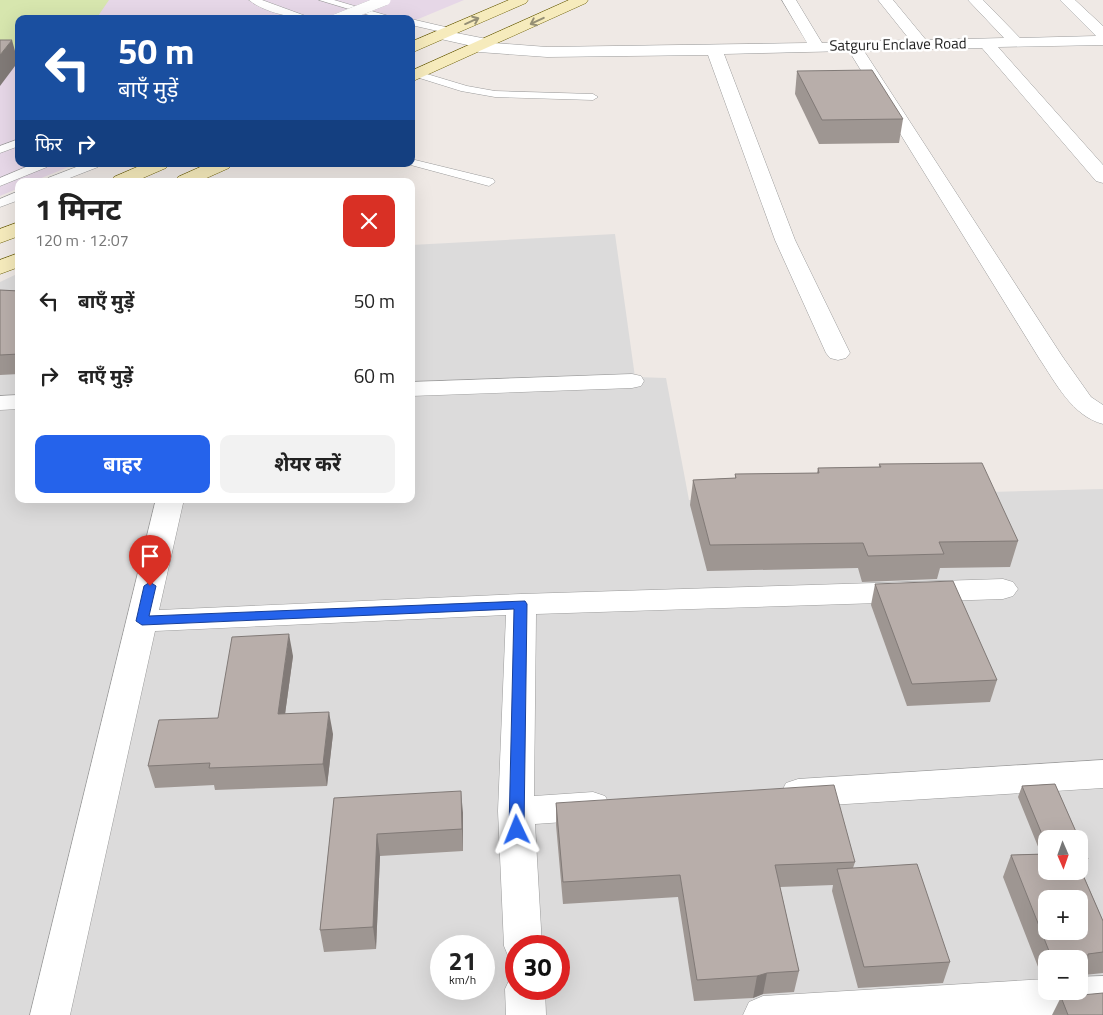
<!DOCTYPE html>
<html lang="hi">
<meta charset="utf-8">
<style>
body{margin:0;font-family:"Titillium Web","Noto Sans Devanagari",sans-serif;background:#f2f2f2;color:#222;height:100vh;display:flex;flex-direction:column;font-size:19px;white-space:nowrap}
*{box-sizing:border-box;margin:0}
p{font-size:16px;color:#767676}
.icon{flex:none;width:28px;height:28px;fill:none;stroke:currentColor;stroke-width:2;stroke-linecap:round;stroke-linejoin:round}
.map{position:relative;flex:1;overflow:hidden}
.details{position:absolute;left:15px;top:178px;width:400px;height:325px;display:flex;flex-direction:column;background:#fff;border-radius:10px;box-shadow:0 5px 20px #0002}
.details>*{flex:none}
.guide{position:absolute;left:15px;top:15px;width:400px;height:152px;border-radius:10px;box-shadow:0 5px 20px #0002;background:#1a4fa0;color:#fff;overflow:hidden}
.needle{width:32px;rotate:178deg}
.controls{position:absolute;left:1038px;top:830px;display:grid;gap:10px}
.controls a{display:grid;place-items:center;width:50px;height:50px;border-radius:10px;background:#fff;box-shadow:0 5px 20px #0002;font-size:25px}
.speed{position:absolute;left:430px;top:935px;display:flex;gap:10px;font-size:25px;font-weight:700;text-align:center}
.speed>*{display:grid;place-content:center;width:65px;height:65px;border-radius:50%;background:#fff;box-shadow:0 5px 20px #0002;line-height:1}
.speed small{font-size:12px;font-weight:400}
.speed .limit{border:8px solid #d22;background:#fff;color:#111}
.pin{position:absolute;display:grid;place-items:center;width:42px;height:42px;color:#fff;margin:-51px -21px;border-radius:50% 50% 50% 0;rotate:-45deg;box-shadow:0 0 5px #0007}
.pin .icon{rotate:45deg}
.me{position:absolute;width:55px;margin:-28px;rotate:358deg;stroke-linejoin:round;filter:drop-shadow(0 0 4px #0008)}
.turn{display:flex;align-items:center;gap:18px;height:105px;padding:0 20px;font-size:22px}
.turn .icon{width:65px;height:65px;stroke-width:2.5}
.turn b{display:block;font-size:35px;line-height:42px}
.then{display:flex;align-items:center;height:48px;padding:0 20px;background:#0003;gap:10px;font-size:19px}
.round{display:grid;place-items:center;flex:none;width:52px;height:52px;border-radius:10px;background:#f2f2f2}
.summary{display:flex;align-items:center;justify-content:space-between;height:85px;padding:0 20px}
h1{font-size:30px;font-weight:700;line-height:38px}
.primary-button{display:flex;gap:10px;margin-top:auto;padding:10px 20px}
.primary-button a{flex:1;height:58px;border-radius:10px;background:#2563eb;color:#fff;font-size:20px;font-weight:700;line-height:58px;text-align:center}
.primary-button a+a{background:#f2f2f2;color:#222}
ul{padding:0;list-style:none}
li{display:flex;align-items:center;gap:15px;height:75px;padding:0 20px}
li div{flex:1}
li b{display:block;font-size:19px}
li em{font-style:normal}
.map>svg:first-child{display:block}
.residential{fill:#dcdbdb;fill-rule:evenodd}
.industrial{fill:#e6d7e7}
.grass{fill:#d7e6ae}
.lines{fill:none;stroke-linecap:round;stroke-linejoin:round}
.lane-casing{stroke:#9b9b9b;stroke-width:1}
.street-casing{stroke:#9b9b9b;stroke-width:1}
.secondary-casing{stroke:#6f620b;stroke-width:1}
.lane{fill:#fff;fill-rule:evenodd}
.street{fill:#fff;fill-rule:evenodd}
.secondary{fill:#f6ebbc;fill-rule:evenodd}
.lane-bridge-casing{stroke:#9b9b9b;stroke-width:11;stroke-linecap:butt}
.lane-bridge{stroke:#fff;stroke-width:11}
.wall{fill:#9e9692;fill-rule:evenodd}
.shaded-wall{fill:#817a77}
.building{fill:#b8aeaa;stroke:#817a77;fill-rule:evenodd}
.oneway{stroke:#958f75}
.route{fill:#2563eb;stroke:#184099}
.labels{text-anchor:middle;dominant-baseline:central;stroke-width:5;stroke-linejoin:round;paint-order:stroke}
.far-street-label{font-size:15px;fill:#1e1e1e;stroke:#fff}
</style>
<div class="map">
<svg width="1103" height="1015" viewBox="0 0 1103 1015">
<rect width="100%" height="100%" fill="#efe9e5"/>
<path class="residential" d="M615 234 635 377 666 378 689 500 1103 489V1015H0V282L19 273V499H411V245ZM1046 839H1079V871H1046ZM1046 899H1079V931H1046ZM441 946H484V989H441ZM516 946H559V989H516ZM1046 959H1079V991H1046Z"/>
<polygon class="industrial" points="0,0 464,0 411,22 411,19 19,19 19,164 76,164 34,181 19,181 19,188 0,196"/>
<polygon class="grass" points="0,0 109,0 96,19 19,19 19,62 0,62"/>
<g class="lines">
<defs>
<g id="lane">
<path d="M249 0H262L314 19C295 19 263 12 249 0Z"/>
<polygon points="319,0 334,0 399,19 382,19"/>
<polygon points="411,19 454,29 456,31 451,34 411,25"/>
<polygon points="417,71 467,86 495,91 593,94 598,97 593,100 495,97 461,91 413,76 412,74 413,72"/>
<polygon points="19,139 19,146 0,153 0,146"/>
<polygon points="411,159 493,179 495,182 489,186 407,164 411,164"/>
<polygon points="33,164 49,164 47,167 0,186 0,178"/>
<polygon points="84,164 100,164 98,167 62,181 46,181 48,178"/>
<polygon points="19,191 19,200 0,207 0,199"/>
</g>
<g id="street">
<path d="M782 0H796L822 43 910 40 878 0H893L926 40 1004 38 968 0H983L1020 38 1096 36 1060 0H1075L1103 26V45L998 47 1103 165V183L1096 181 982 48 864 51 1062 356 1091 397 1103 405V424C1072 416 1056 383 1039 358L849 51 724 54 795 240 850 353 846 358 838 360 830 358 826 353 775 240 708 55 547 57 479 52 474 50 472 46 436 38 433 35 436 32 441 30 487 39 494 43 547 47 807 43Z"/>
<polygon points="632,374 641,376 644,381 641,386 632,388 411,396 411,382"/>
<polygon points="19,395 19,409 0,410 0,396"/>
<polygon points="156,499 184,499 159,610 521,594 1003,579 1013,582 1018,589 1013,596 1003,599 536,614 534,796 593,792 605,796 611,806 605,816 593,820 535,824 542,946 516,946 516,961 509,958 504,946 498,811 506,615 155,631 70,1015 30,1015"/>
<polygon points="1103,760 1103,788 798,807 786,803 781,793 786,783 798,779"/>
<polygon points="516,974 516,989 545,989 546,1015 506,1015 505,989 511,976"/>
<polygon points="1103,976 1103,1012 1063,1015 743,1015 749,1002 763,996 1046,979 1046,991 1079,991 1079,977"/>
</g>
<g id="secondary">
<polygon points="509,0 528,0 526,3 411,53 411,42"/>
<polygon points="569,0 588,0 586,3 411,82 411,71"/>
<polygon points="144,164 168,164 166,168 136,181 112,181 114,177"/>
<polygon points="207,164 231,164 229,168 200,181 176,181 178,177"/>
<polygon points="19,222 19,236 0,243 0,229"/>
<polygon points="19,253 19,267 0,274 0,260"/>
</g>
</defs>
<use href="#lane" class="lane-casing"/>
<use href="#street" class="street-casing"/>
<use href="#secondary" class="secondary-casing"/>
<use href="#lane" class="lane"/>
<use href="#street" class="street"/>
<use href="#secondary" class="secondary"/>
<defs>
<polyline id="lane-bridge" points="337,19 385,0"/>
</defs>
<use href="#lane-bridge" class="lane-bridge-casing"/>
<use href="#lane-bridge" class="lane-bridge"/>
</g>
<g class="wall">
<polygon points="797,71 903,119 899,143 819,144 795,94"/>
<polygon points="0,290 19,291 19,374 0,375"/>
<polygon points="879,464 1018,541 1010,567 940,568 937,579 862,582 858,568 707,571 690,505 693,480 735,478 735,474 817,473 818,468 879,467"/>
<polygon points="875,584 997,680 990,702 907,706 871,605"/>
<polygon points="293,656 285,714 333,734 327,786 215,790 214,785 155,788 148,766 218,718"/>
<path d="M1055 784 1088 859 1083 870H1081L1103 921V973L1084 975 1079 986V959H1046V979L1042 977 1003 877 1011 855 1041 854 1018 797 1022 786ZM1046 839H1079V871H1046ZM1046 899H1079V931H1046Z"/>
<polygon points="334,798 463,813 463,851 380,856 376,949 324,952 320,930"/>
<polygon points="556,803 855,862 853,868 950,962 943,983 858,988 832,891 833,885 780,887 799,971 794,992 763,994 753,998 694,1001 678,897 563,904 556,825"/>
<polygon points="1061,997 1103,1015 1052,1015"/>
</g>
<g class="shaded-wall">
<polygon points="12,40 18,62 0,86 0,55"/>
<polygon points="289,634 293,656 282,736 278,714"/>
<polygon points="329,712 333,734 327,786 323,764"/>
<polygon points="461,791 463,813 463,851 462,829"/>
<polygon points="377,834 380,856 376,949 373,927"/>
<polygon points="767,973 763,994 753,998 757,976"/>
</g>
<g class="building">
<polygon points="0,40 12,40 0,55"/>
<polygon points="872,70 903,119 822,120 797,71"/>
<polygon points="0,290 19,291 19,354 0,355"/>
<polygon points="982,463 1018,541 939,542 944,554 868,556 863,543 710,545 693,480 736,478 735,474 819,473 818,468 881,467 879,464"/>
<polygon points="953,581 997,680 912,684 875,584"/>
<polygon points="289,634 278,714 329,712 323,764 209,768 210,763 148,766 159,720 218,718 232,637"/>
<polygon points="1055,784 1088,859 1079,860 1079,839 1046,839 1046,844 1022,786"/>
<polygon points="834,785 855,862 775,865 799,971 767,973 757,976 697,980 680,875 563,882 556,803"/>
<polygon points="461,791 462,829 377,834 373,927 320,930 334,798"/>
<path d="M1046 854V871H1079V866L1103 921V952L1088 954 1087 968H1079V959H1057V957L1051 956 1011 855ZM1046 899H1079V931H1046Z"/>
<polygon points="917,864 950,962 864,967 837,869"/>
<polygon points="1103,993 1103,1015 1068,1015 1061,997"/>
</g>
<defs><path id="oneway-shaft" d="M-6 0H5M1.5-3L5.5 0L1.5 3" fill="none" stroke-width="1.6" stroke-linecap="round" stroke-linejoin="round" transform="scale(1.25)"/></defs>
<g class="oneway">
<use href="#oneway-shaft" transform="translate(472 21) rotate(-24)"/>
<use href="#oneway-shaft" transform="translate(537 21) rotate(155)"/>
</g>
<polygon class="route" points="150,582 156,586 149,616 525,601 527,604 524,830 522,835 517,836 512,835 509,830 514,609 142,625 136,621 144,586"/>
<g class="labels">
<g class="far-street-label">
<text transform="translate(898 44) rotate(-1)">Satguru Enclave Road</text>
</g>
</g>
</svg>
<div class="controls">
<a><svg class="needle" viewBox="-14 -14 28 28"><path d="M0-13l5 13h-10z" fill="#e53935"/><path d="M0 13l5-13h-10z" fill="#767676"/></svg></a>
<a>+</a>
<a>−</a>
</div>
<div class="speed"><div>21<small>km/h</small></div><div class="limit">30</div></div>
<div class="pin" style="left:150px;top:586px;background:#d93025"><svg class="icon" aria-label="arrive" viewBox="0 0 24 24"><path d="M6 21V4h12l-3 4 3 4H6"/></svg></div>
<svg class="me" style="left:517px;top:830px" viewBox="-20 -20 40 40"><path d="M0-17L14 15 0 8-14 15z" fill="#2563eb" stroke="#fff" stroke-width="4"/></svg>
<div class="guide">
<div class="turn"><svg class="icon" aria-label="left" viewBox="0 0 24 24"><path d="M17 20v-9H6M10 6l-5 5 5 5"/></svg><div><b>50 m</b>बाएँ मुड़ें</div></div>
<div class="then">फिर<svg class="icon" aria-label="right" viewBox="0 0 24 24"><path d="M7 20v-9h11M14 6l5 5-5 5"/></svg></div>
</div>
<section class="details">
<div class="summary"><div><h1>1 मिनट</h1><p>120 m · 12:07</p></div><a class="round" style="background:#d93025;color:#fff"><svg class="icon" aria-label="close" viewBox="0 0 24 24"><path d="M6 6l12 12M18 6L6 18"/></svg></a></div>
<ul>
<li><svg class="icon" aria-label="left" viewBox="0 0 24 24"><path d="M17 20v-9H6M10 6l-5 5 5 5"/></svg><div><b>बाएँ मुड़ें</b></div><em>50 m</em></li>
<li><svg class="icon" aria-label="right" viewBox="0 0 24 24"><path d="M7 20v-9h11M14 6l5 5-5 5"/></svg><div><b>दाएँ मुड़ें</b></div><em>60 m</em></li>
</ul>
<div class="primary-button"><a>बाहर</a><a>शेयर करें</a></div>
</section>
</div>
